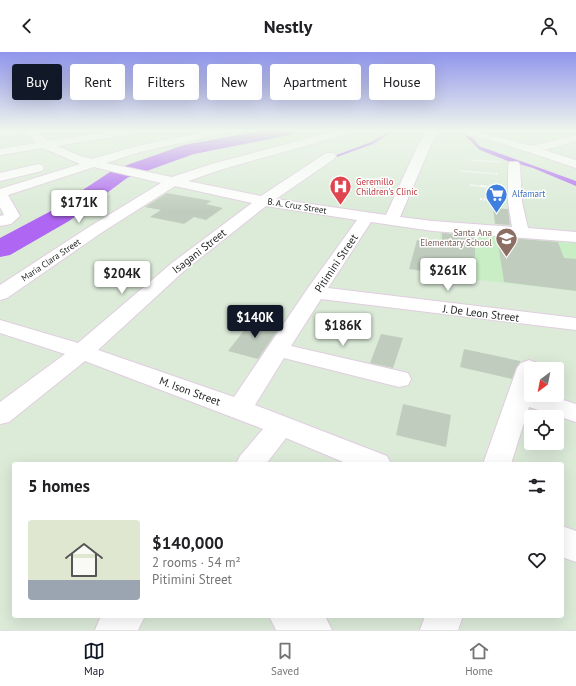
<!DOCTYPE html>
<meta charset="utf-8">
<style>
:root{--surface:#fff;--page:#f2f2f2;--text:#202124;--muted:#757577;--line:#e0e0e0;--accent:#111827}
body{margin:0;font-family:"PT Sans",sans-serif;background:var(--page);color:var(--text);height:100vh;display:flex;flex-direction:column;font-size:15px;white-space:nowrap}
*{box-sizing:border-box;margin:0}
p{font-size:13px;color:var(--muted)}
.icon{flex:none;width:22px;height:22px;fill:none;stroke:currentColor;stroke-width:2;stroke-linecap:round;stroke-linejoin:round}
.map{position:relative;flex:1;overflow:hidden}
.details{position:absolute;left:12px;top:410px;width:552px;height:156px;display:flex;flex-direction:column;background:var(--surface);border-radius:4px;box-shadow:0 4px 16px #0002}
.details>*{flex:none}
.guide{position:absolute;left:12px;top:12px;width:552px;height:36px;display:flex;gap:8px}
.needle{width:26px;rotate:212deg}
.tools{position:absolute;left:524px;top:310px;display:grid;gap:8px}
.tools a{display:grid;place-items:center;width:40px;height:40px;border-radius:4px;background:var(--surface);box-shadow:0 4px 16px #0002;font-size:20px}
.price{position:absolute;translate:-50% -34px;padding:0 9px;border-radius:4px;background:#fff;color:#222;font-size:13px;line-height:26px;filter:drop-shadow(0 1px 2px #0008)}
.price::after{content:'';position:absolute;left:50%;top:24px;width:12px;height:9px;margin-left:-6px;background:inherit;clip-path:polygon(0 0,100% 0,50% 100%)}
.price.current{background:var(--accent);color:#fff}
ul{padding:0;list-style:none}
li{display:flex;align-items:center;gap:12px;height:100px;padding:0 16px}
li+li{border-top:1px solid var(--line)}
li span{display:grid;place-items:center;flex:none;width:112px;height:80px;border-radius:4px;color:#555}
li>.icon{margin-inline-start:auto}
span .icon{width:48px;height:48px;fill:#fffc;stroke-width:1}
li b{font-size:17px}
h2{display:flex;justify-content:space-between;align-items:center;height:48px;padding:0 16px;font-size:17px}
.chip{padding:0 14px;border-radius:4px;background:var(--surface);box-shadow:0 4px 16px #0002;font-size:14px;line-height:36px}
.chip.current{background:var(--accent);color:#fff}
header{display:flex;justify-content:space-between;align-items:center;height:52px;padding:0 16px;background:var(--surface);font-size:18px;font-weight:700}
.tabs{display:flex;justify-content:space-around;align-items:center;height:56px;border-top:1px solid var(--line);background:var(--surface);font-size:11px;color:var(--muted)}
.tabs a{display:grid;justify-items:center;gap:2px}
.tabs .current{color:var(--accent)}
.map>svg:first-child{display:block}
.education{fill:#c9eec6}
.water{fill:#af66f2}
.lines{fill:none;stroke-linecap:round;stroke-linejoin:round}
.stream{fill:#af66f2;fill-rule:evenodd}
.river{fill:#af66f2;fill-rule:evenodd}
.building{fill:#c0cdbe}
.minor-casing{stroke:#e1cde0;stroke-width:2}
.path-far1{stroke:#fff;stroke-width:1.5;stroke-dasharray:1.5 1;stroke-linecap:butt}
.path{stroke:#fff;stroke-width:2;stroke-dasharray:2 1.5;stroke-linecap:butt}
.minor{fill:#fff;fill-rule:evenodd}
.labels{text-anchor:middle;stroke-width:3;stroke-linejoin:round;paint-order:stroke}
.far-health-label{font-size:9px;fill:#be3a42;stroke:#fff;text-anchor:start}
.far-shop-label{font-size:9px;fill:#366cbe;stroke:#fff;text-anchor:start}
.far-street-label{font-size:9px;fill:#272727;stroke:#fff}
.far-education-label{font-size:9px;fill:#785e54;stroke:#fff;text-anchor:end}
.street-label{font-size:11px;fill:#272727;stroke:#fff}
</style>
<header><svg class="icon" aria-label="back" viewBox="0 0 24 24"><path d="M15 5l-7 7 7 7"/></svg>Nestly<svg class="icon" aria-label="person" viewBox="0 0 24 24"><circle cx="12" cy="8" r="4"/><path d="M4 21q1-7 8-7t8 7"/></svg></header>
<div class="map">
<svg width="576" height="578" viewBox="0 0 576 578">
<rect width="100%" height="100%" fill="#dbebd8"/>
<path class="education" d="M441,178l135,10v51l-141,-16z"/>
<path class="water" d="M461,80l13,7 5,7 97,35v5l-43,-18 -25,-7 -28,-11z"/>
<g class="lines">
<path class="stream" d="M244,79h2l10,5 -2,1 -10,-5z
M391,79h2l-20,13 -36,13 -3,-1 37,-14z"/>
<path class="river" d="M260,79h33l-2,4 -6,1 -91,18 -67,24 -58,43 -59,34 -10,2v-19l51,-27 62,-41 71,-25z"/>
</g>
<path class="building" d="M167,141l45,8 -6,3 17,4 -17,12 -12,-3 -10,7 -34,-7 11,-7 -16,-3z
M493,156l15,1 2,16 -15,-1z
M442,181l33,3v43l-66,-10 8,-29 25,4z
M497,185l61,5 6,16 12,1v32l-72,-9z
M253,267l28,6 -23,34 -30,-8z
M381,282l22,4 -10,30 -23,-5z
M464,297l56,12v1l-4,6 -4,11 -52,-12z
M403,352l48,11 -5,32 -50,-12z"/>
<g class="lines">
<defs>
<path id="minor" d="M0,79h37l10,10 66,-10h22l-5,3 -73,12 23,10 12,3 45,-13 72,-15h18l-1,2 -86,19 -34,11 66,14 43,-14 121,-32h16l-1,2 -128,36 -35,12 73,15 65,-43h8l2,3 -2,3 -58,40 110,16 32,-70 9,-14h10l-37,86 33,4 79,6 -4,-25v-37l2,-3h8l2,3 2,37 6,26 48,4v10l-143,-11 -62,-9 -43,66 248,30v12l-255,-31 -30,47 117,27 3,6 -3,6 -9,2 -115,-29 -29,47 132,51 4,8h-43l-62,-26 -20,26h-30l4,-8 23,-27 -178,-68 -76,61 -9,2v-22l65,-48 -65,-21v-13l78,23 94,-80 80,-60 -77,-17 -74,47 -94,65 -7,2v-15l89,-58 72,-44 -67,-16 -86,28 12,21 -9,8 -11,2v-10l4,-1 -4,-8v-18l80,-25 -37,-16 -43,7v-6l36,-6 -10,-11 -4,2 -22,2zM266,154l91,14 -49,68 -74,109 -136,-47 86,-79z
M459,79h17l56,15 44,-11v6l-32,9 32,10v8l-75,-25 -41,-10z
M38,112l4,1 2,3 -2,3 -42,10v-8z
M529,308l8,3 4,5 -10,1v26h17l28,9v18l-47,-15 -18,57h-28l34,-96 4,-5z
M562,474l14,5v31l-14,-5z
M101,564h44l-7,14h-43z
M269,564h56l7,14h-56z
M425,564h38l-5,14h-38z"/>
</defs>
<use href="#minor" class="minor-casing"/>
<path class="path-far1" d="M470,108l30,2
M461,119l37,3
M470,133l21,2"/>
<path class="path" d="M481,134l18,2
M480,147l18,2"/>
<use href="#minor" class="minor"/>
</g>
<linearGradient id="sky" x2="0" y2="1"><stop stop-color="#9195ec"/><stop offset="0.49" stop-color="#eff6ed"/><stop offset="1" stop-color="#eff6ed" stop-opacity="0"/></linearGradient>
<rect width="576" height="160" fill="url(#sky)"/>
<defs>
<symbol id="hospital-pin" viewBox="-11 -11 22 30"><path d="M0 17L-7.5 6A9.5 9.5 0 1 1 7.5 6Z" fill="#e0444e" stroke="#fff"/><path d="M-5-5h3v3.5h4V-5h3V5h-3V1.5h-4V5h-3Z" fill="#fff"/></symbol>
<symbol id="supermarket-pin" viewBox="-11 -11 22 30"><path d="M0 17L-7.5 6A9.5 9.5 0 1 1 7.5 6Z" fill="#3f7fe0" stroke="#fff"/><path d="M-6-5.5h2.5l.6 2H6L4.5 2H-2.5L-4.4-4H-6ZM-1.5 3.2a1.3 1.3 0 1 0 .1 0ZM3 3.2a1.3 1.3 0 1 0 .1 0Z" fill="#fff"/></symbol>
<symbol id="school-pin" viewBox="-11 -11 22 30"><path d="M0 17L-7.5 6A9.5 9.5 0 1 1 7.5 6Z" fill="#8d6e63" stroke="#fff"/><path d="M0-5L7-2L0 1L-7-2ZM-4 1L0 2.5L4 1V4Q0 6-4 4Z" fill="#fff"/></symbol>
</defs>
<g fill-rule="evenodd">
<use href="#hospital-pin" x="328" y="122" width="25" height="34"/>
<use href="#supermarket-pin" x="484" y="130" width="25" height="34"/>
<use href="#school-pin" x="494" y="174" width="25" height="34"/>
</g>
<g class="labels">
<g class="far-health-label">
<text x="356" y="133">Geremillo<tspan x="356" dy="10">Children's Clinic</tspan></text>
</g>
<g class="far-shop-label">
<text x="512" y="145">Alfamart</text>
</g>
<g class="far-street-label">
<text transform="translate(297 154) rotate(9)" y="3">B. A. Cruz Street</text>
<text transform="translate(51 208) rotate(-34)" y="3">Maria Clara Street</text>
</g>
<g class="far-education-label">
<text x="492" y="184">Santa Ana<tspan x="492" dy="10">Elementary School</tspan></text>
</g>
<g class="street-label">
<text transform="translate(199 199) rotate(-38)" y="4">Isagani Street</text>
<text transform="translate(336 211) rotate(-56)" y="4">Pitimini Street</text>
<text transform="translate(481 261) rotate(7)" y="4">J. De Leon Street</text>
<text transform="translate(190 339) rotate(20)" y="4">M. Ison Street</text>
</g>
</g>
</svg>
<div class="tools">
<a><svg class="needle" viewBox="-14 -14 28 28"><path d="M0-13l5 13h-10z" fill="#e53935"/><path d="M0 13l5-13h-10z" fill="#757577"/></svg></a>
<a><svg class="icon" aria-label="locate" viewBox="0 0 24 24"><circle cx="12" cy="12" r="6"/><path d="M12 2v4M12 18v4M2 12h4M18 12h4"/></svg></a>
</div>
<b class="price" style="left:79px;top:172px">$171K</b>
<b class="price" style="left:448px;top:240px">$261K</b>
<b class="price" style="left:122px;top:243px">$204K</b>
<b class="price current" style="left:255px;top:287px">$140K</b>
<b class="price" style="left:343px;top:295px">$186K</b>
<div class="guide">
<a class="chip current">Buy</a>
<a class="chip">Rent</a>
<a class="chip">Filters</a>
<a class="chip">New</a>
<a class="chip">Apartment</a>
<a class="chip">House</a>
</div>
<section class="details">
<h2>5 homes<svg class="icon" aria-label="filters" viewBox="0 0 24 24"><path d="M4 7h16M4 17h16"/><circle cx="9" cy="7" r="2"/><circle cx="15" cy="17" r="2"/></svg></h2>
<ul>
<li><span style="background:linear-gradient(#dfe7d0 75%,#9aa5b1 0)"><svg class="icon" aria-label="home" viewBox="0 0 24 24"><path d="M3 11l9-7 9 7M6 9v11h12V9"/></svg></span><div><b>$140,000</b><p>2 rooms · 54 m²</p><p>Pitimini Street</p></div><svg class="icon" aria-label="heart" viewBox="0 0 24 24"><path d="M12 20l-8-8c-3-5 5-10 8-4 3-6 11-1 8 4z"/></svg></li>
</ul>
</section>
</div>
<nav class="tabs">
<a class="current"><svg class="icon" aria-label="map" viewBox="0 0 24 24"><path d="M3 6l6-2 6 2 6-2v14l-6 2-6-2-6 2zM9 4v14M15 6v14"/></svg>Map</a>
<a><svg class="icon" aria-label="saved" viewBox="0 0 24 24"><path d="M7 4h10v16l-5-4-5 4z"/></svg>Saved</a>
<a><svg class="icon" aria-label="home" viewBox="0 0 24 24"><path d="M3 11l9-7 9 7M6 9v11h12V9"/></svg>Home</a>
</nav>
